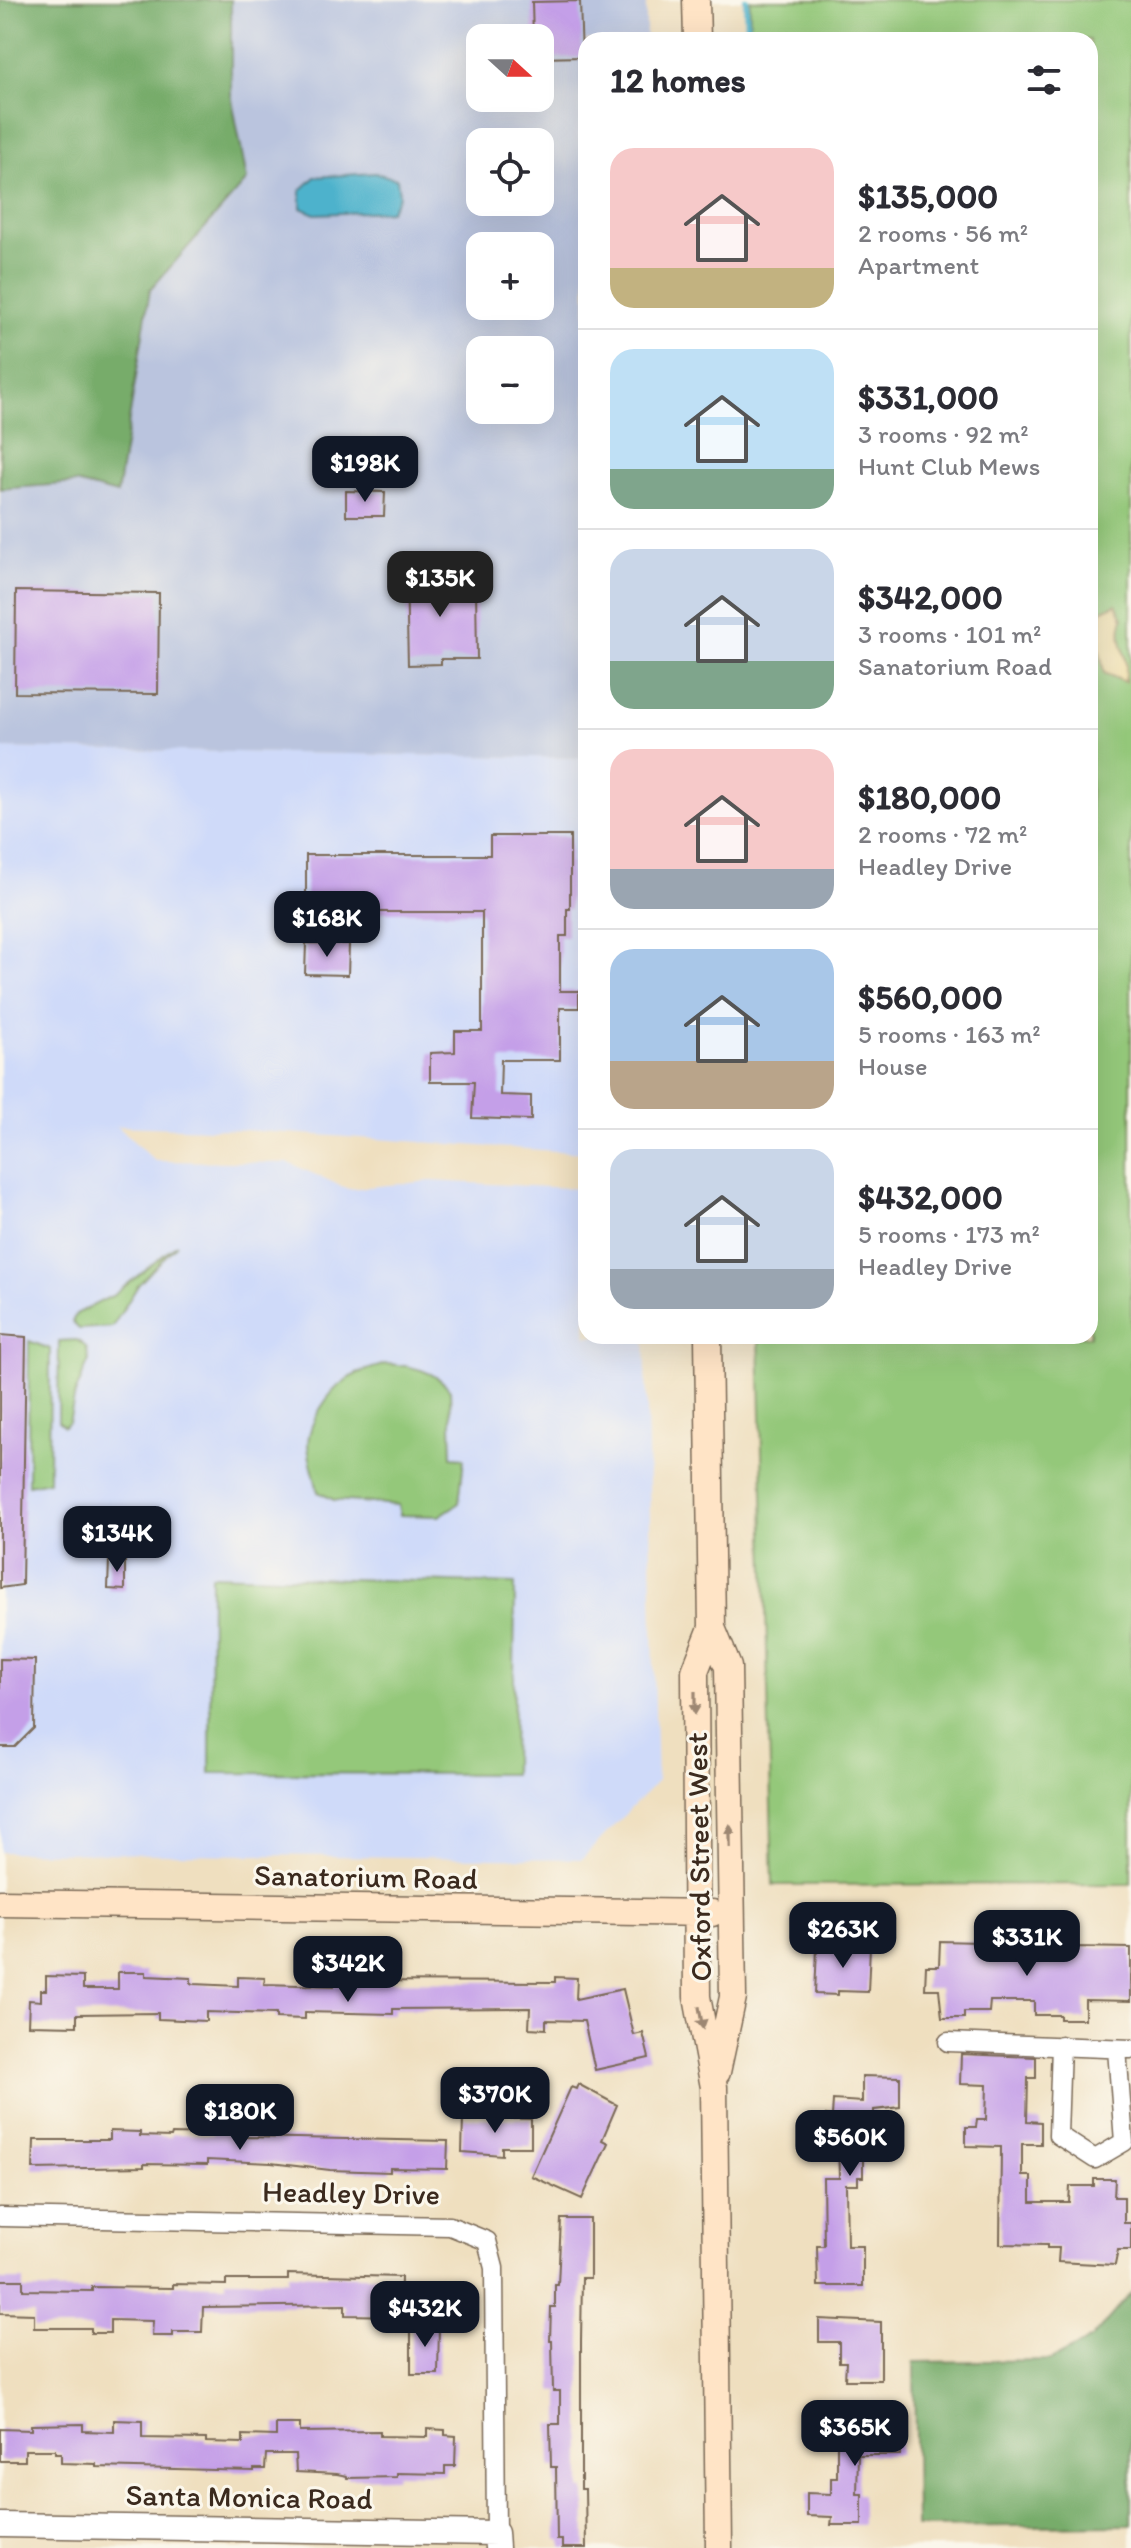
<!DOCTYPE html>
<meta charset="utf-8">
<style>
:root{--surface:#fff;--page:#f7f7f7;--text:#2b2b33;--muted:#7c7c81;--line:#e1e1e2;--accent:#111827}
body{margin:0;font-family:Itim,sans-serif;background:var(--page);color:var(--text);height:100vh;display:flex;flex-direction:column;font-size:30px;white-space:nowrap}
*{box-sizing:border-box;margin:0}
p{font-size:26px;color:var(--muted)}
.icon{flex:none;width:44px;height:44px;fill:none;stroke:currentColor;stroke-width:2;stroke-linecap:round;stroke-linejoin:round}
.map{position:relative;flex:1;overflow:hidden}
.panel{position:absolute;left:578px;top:32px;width:520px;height:1312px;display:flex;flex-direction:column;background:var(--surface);border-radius:24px;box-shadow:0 8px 32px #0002}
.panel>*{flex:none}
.needle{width:52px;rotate:111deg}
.tools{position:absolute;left:466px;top:24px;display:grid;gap:16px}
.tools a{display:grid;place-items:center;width:88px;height:88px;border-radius:16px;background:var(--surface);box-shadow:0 8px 32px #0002;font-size:40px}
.price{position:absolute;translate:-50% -68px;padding:0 18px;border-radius:16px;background:var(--accent);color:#fff;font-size:26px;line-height:52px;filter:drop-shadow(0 2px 4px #0008)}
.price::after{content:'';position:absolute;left:50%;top:48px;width:24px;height:18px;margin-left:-12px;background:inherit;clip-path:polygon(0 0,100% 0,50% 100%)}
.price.active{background:#222;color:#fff}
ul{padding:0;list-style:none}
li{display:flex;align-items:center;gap:24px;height:200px;padding:0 32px}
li+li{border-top:2px solid var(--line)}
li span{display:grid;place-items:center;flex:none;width:224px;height:160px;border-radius:24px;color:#555}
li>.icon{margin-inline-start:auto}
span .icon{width:96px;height:96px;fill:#fffc;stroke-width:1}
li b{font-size:34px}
h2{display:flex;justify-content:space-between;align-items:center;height:96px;padding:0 32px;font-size:34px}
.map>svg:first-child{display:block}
.built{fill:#cfdaf9}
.industrial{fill:#bac4de;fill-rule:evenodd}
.green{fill:#94c87a;stroke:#68794c;stroke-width:2}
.forest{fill:#77ac6a;stroke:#596b44;stroke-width:2}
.sand{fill:#eeda9e;stroke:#94825e;stroke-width:2}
.water{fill:#4db2cc;stroke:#446e75;stroke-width:2}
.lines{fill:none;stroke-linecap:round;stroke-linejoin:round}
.stream{stroke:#4db2cc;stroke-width:6}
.building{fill:#c49fe8}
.minor-casing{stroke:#7a6956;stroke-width:21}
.tertiary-casing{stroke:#7a6956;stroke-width:27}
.secondary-casing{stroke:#7a6956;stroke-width:29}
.minor{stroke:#fff;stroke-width:18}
.tertiary{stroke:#fff;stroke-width:24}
.secondary{stroke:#ffe4c6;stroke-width:26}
.oneway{fill:#9d8772}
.labels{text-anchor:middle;stroke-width:6;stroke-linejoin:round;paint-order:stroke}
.street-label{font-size:30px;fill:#3b2a1e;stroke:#fbf7ec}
</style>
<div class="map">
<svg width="1131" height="2548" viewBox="0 0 1131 2548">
<rect width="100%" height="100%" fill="#fbf7ec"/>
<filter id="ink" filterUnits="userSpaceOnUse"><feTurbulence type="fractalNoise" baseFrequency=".0125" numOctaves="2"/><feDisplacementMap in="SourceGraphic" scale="16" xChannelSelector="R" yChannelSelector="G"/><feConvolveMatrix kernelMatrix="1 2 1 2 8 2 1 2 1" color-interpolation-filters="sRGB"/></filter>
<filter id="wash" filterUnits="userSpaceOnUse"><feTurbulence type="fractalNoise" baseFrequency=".006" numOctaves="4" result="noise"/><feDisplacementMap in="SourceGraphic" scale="32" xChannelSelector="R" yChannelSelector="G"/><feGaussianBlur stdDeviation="1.8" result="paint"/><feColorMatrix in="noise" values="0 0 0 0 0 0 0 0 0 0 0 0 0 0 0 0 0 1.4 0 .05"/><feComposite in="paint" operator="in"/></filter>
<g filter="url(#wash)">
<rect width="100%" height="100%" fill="#efdfbf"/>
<path class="built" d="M0,748l586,10v395l-343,-23 -126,-4 38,35 134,2 59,26 83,-8 155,8v147h59l12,445 -75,78 -582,-7z"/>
<path class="industrial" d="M231,0h415v40h-60v718l-586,-10v-259l76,-6 41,10 33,-203 97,-110 -16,-86zM480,38h60v60h-60zM480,142h60v60h-60zM480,246h60v60h-60zM480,350h60v60h-60z"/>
<path class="green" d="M750,0h381v1884l-358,1 -14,-549h331v-1296h-340z
M177,1244l-38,40 -27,43 -33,2 -7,-7 4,-8 38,-19z
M77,1340l9,7 3,13 -14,34 -6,28 -5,4 -6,-5 1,-80z
M29,1341l21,8 -1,132 -21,4z
M386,1364c23,1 51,7 64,26l2,67 12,1 -5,45 -20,13 -39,-1 -2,-10 -64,-5 -16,-8c-3,-16 -10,-34 -10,-49 1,-21 21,-52 38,-63 12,-8 26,-12 40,-16z
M211,1575l304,9 -2,190 -303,-1z"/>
<path class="forest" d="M0,0h231v94l16,86 -97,110 -33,204 -41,-11 -76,6z
M1131,2293v232l-215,2 -2,-165 137,-2 40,-21z"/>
<path class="sand" d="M1116,604l7,14c-9,25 8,36 2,64l-21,-9 -5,-26 2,-36z"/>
<path class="water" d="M375,173l22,6 2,17 -9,15 -75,3 -14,-6v-18l14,-13z"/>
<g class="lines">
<path class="stream" d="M746,0l1,40"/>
</g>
<g id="blocks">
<path class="building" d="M580,1l2,56 -42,1v-20h-7l-1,-36z
M346,491l39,1 -1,24h-38z
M452,572l1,17 23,-1 1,71h-36v5l-33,1 -2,-92z
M16,591l143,2 -1,101 -143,-1z
M490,836h80v73h-3v27h-7v55h19v17h-19v52h-59l-1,35 31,1v24l-59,-2 2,-36h-44v-29l25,-1v-21h27v-119h-176v-57h184z
M306,943l43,1 -1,31 -43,-1z
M0,1335l26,2 -4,248 -22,3z
M109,1559h16v31l-17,-1z
M0,1659l35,1 -1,68 -19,19h-15z
M979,1936h34v21l59,1v-11l59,1v53l-46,-1v19h-25v-4h-26v-14h-44l-1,11h-25v6h-22l-3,-29h-14l1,-23h13l1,-25 39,1z
M840,1944l30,2 -2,46 -30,-1v4l-23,-1 2,-46 23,1z
M118,1972h28v4l45,2v5l3,1 44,2v-9l27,1 -1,6 70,2v-5l221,1v-5l22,1 -1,21 47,-10 11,46 9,-2 6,25 -54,12 -11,-49 -38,-1v9l-17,-1 1,-20 -137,1v5l-88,-2v7l-29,-1v-4l-70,-2v9l-48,-2v-6l-81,1v12l-49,-1 1,-25 12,1v-11h5v-14l37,1v12h35z
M961,2054l75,3v21h-8l-1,43 14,1v22h-19v32h9v26h38l1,-16h24v-7h21l-1,18h10v26h7v27h-13l-3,15 -57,-3 1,-14h-12v-3l-47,-1 1,-97 -35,-1v-19h10l1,-7h9l1,-35 -27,-1z
M862,2076l38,1v30l-26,3 -1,32h-10v35h-5v8h-12l1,61h16v40h-45l-1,-40h7l-1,-68h16l-1,-38h-11l-1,-25 6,1 1,-16 29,2z
M578,2084l39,21 -15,35 6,3 -26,56 -51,-23 40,-89 5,2z
M463,2118l68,1v28h-29v8l-40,-3z
M226,2125l20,1 -1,11 203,4 -1,28 -57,-1v4l-60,-2 -59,-7 -64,-3v5l-63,-1v3l-111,2 1,-29h76v-9l30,1v4l31,1 1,-3 41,1v-6l13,1z
M561,2219h29v59h-8l-1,63v148h4l1,59h-24v-8h-5l-1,-73h-5l-1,-43h10v-33h-7l-1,-50h-2l1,-34h4v-22h3z
M288,2274l113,3 -1,39 -55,-1v-10l-142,2 -1,25h-29v4h-21l1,-15 -43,-1v13h-19v-5h-57v-14l-34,-1v-33h23v10l69,1v-4l81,1v-4l53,1v-5h62z
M819,2319l62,3v58h-36l1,-18h-7v-20h-20z
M411,2324h28l-1,50h-27z
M900,2413v42h-42l-1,39h5v31h-31l1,-8 -25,-1v-23l24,1v-16h6v-46l24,1 1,-19z
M114,2420l28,1v17l64,1v3l37,1v-8l33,1v-12h24v8l80,-1v5l47,1v-8l18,1v5l11,1 -1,30h-10v8l-48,-1v4l-50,1v-2l-10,-2 -41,-2 -1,-18h-29l-1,15h-11v2l-158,-4v-3l-35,-1v-10h-6v-3h-30v11h-25v-32l31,1v-5l52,-1v7l31,1z"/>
</g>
</g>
<g filter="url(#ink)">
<use href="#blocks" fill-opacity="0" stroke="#7a6956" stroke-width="2"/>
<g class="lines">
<defs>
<path id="minor" d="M948,2042l183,7
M1061,2045l-3,90 37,24 29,-17 -7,-93
M0,2217l450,9 37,15 7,27 2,265"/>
<path id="tertiary" d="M0,2525l496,8 1,15"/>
<path id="secondary" d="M696,0l1,40
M708,1336l4,292 16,39 5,330 -16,75
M712,1628l-17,43 2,326 17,90 5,461
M0,1903l712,10"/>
</defs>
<use href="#minor" class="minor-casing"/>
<use href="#tertiary" class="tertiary-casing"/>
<use href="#secondary" class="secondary-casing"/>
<use href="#minor" class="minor"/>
<use href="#tertiary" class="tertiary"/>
<use href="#secondary" class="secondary"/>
</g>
<defs><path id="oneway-solid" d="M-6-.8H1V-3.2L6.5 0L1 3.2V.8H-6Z" transform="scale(2)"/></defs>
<g class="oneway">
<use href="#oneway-solid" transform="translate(695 1703) rotate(90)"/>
<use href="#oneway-solid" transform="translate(730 1836) rotate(-91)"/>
<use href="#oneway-solid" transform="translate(701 2018) rotate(80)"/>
</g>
</g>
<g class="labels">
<g class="street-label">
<text transform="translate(699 1857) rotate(-91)" y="10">Oxford Street West</text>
<text transform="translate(366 1877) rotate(1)" y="10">Sanatorium Road</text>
<text transform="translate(351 2193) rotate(1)" y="10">Headley Drive</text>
<text transform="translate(249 2497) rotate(1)" y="10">Santa Monica Road</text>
</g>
</g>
</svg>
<div class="tools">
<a><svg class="needle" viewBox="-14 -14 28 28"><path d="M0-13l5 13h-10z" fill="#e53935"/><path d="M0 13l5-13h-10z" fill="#7c7c81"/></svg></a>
<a><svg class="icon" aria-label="locate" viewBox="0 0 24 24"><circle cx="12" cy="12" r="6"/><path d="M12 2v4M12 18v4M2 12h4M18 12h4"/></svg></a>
<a>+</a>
<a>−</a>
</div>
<b class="price" style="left:365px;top:504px">$198K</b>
<b class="price active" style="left:440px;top:619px">$135K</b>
<b class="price" style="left:327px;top:959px">$168K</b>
<b class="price" style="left:117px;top:1574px">$134K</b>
<b class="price" style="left:843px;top:1970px">$263K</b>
<b class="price" style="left:1027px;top:1978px">$331K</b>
<b class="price" style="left:348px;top:2004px">$342K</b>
<b class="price" style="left:495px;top:2135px">$370K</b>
<b class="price" style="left:240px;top:2152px">$180K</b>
<b class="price" style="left:850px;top:2178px">$560K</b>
<b class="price" style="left:425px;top:2349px">$432K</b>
<b class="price" style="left:855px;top:2468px">$365K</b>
<section class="panel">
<h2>12 homes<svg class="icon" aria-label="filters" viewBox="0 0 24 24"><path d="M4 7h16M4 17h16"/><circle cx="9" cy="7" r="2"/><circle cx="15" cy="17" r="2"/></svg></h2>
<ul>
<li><span style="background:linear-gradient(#f6c9c9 75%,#c2b280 0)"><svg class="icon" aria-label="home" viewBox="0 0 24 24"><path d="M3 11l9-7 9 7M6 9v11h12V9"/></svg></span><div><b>$135,000</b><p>2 rooms · 56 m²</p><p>Apartment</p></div></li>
<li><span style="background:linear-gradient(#bfe0f5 75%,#7fa58c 0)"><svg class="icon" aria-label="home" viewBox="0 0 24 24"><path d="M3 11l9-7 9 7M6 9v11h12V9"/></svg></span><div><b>$331,000</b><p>3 rooms · 92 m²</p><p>Hunt Club Mews</p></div></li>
<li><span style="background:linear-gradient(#c9d6e8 70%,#7fa58c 0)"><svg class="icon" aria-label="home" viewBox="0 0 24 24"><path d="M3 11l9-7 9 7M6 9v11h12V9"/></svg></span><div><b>$342,000</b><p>3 rooms · 101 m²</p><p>Sanatorium Road</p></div></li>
<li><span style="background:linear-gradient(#f6c9c9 75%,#9aa5b1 0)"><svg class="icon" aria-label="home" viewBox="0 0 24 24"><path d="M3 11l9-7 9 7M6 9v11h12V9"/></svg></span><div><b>$180,000</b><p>2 rooms · 72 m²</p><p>Headley Drive</p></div></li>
<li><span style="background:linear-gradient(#a9c7e8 70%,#b9a48a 0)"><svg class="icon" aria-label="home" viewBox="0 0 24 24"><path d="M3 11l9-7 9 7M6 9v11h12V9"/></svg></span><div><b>$560,000</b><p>5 rooms · 163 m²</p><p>House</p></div></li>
<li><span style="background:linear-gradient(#c9d6e8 75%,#9aa5b1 0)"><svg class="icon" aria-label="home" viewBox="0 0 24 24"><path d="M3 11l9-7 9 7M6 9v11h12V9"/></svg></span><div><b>$432,000</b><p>5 rooms · 173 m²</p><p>Headley Drive</p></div></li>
</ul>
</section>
</div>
